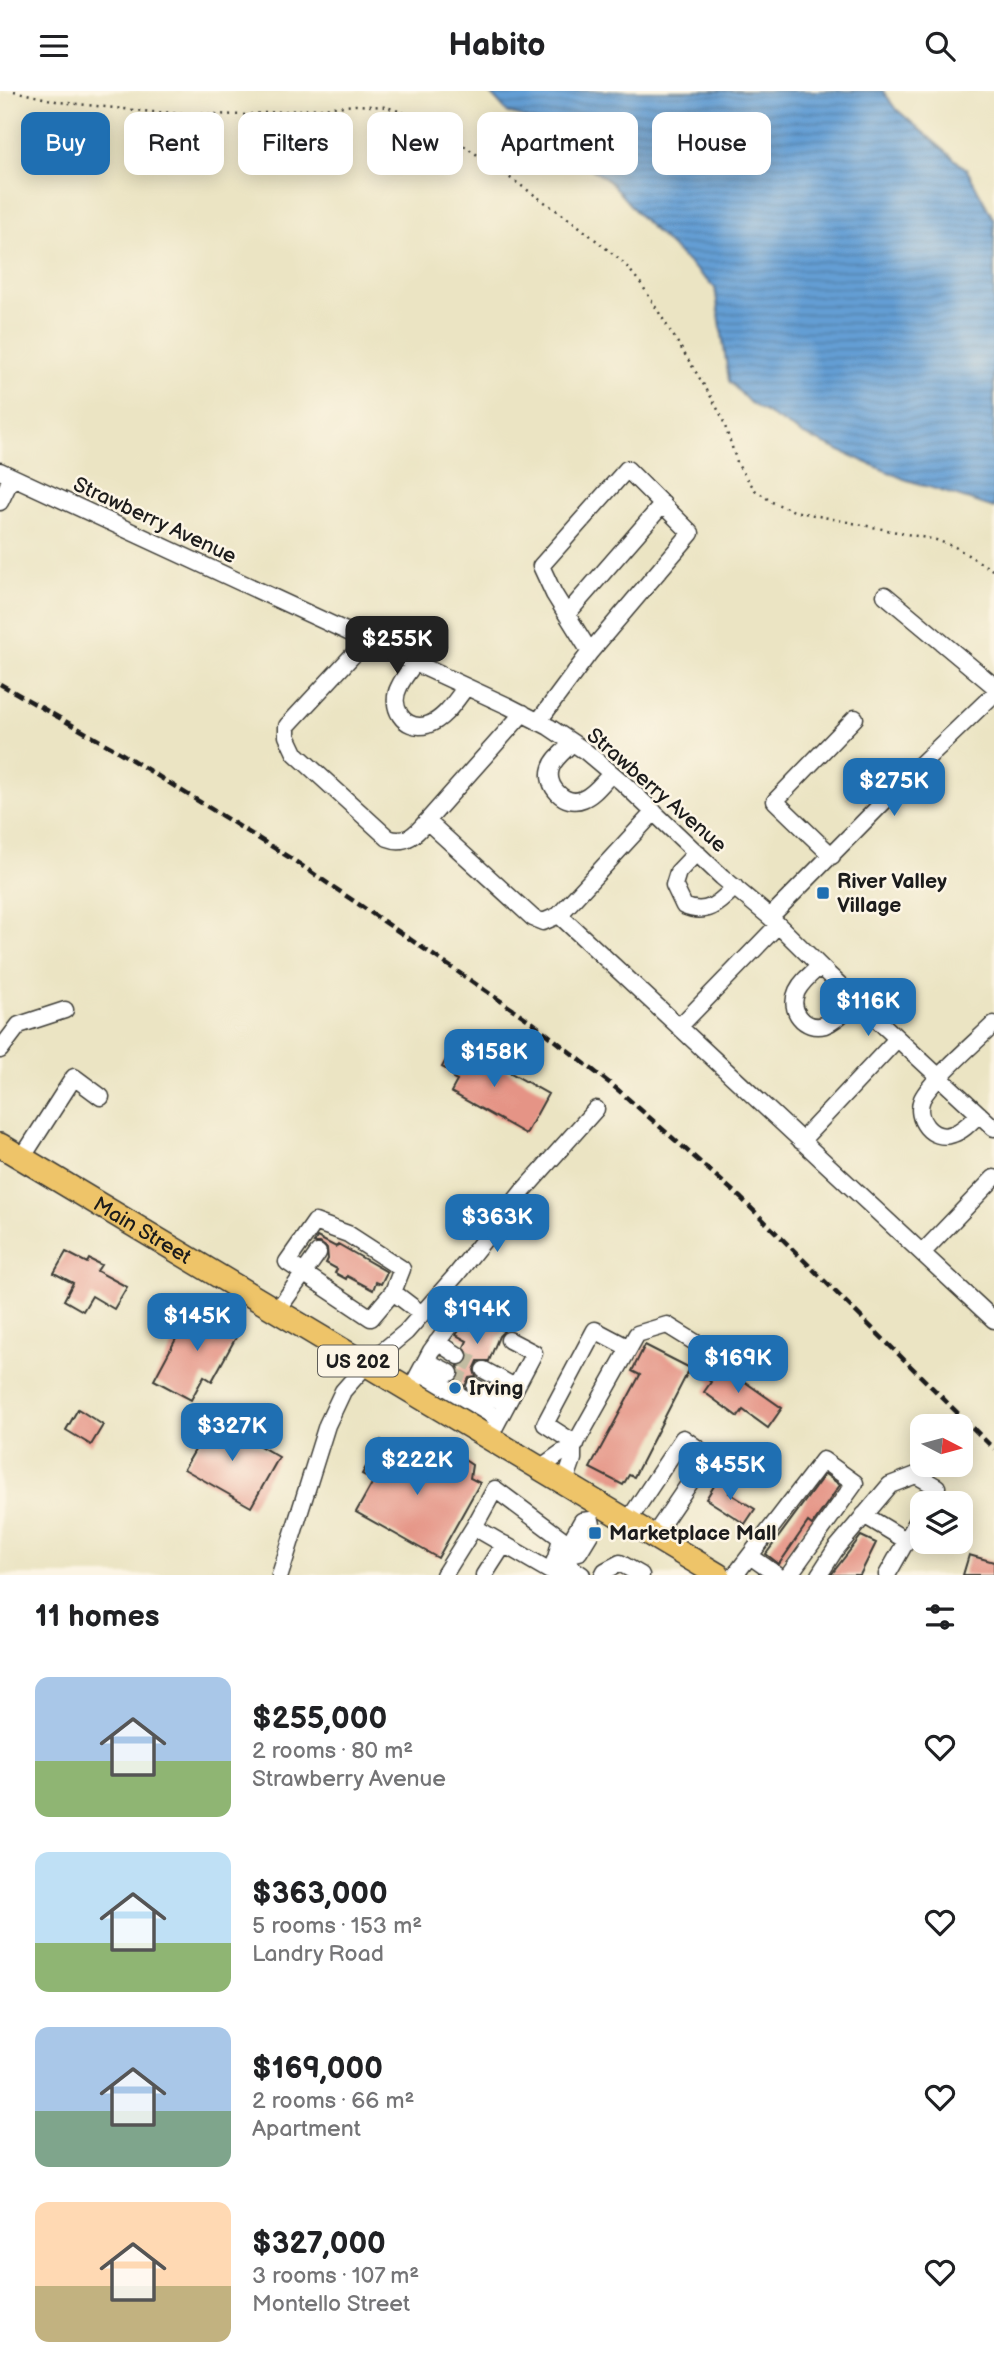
<!DOCTYPE html>
<meta charset="utf-8">
<style>
:root{--surface:#fff;--page:#f6f6f6;--text:#202124;--muted:#757577;--accent:#1f6fb2}
body{margin:0;font-family:"Balsamiq Sans",sans-serif;background:var(--page);color:var(--text);height:100vh;display:flex;flex-direction:column;font-size:26px;white-space:nowrap}
*{box-sizing:border-box;margin:0}
p{font-size:23px;color:var(--muted)}
.icon{flex:none;width:38px;height:38px;fill:none;stroke:currentColor;stroke-width:2;stroke-linecap:round;stroke-linejoin:round}
.map{position:relative;height:1484px;overflow:hidden}
.sheet{display:flex;flex-direction:column;background:var(--surface);flex:1}
.sheet>*{flex:none}
.banner{position:absolute;left:21px;top:21px;width:952px;height:63px;display:flex;gap:14px}
.needle{width:46px;rotate:96deg}
.fabs{position:absolute;left:910px;top:1323px;display:grid;gap:14px}
.fabs a{display:grid;place-items:center;width:63px;height:63px;border-radius:14px;background:var(--surface);box-shadow:0 4px 18px #0003;font-size:35px}
.price{position:absolute;translate:-50% -60px;padding:0 16px;border-radius:14px;background:var(--accent);color:#fff;font-size:23px;line-height:46px;filter:drop-shadow(0 2px 4px #0008)}
.price::after{content:'';position:absolute;left:50%;top:42px;width:21px;height:16px;margin-left:-10px;background:inherit;clip-path:polygon(0 0,100% 0,50% 100%)}
.price.active{background:#222;color:#fff}
ul{padding:0;list-style:none}
li{display:flex;align-items:center;gap:21px;height:175px;padding:0 35px}
li span{display:grid;place-items:center;flex:none;width:196px;height:140px;border-radius:14px;color:#555}
li>.icon{margin-inline-start:auto}
span .icon{width:84px;height:84px;fill:#fffc;stroke-width:1}
li b{font-size:30px}
h2{display:flex;justify-content:space-between;align-items:center;height:84px;padding:0 35px;font-size:30px}
.tag{padding:0 24px;border-radius:14px;background:var(--surface);box-shadow:0 4px 18px #0003;font-size:24px;line-height:63px}
.tag.active{background:var(--accent);color:#fff}
header{display:flex;justify-content:space-between;align-items:center;height:91px;padding:0 35px;background:var(--surface);font-size:32px;font-weight:600}
.map>svg:first-child{display:block}
.water{fill:url(#water-rules);stroke:#405d78;stroke-width:2}
.building{fill:#e59486}
.lines{fill:none;stroke-linecap:round;stroke-linejoin:round}
.minor-tunnel{stroke:#c2bca2;stroke-width:16;stroke-dasharray:16 8;stroke-linecap:butt}
.minor-casing{stroke:#3b3a35;stroke-width:19}
.highway-casing{stroke:#3b3a35;stroke-width:26}
.path{stroke:#3b3a35;stroke-width:2.5;stroke-dasharray:2 5;stroke-linecap:butt}
.minor{stroke:#fff;stroke-width:16}
.highway{stroke:#eec469;stroke-width:23}
.rail{stroke:#1c1c1c;stroke-width:4.5;stroke-dasharray:10 5;stroke-linecap:butt}
.poi-dot{fill:#1f6fb2;stroke:#fcf5e5;stroke-width:2.5}
.labels{text-anchor:middle;stroke-width:5;stroke-linejoin:round;paint-order:stroke}
.shield{fill:#fcf5e5;stroke:#5f5d58;stroke-width:2}
.shield-label{font-size:19px;font-weight:bold;fill:#1c1c1c}
.street-label{font-size:21px;fill:#1c1c1c;stroke:#fcf5e5}
.poi-label{font-size:21px;font-weight:bold;fill:#1c1c1c;stroke:#fcf5e5;text-anchor:start}
</style>
<header><svg class="icon" aria-label="menu" viewBox="0 0 24 24"><path d="M4 6h16M4 12h16M4 18h16"/></svg>Habito<svg class="icon" aria-label="search" viewBox="0 0 24 24"><circle cx="10" cy="10" r="6"/><path d="M15 15l6 6"/></svg></header>
<div class="map">
<svg width="994" height="1484" viewBox="0 0 994 1484">
<defs>
<pattern id="water-rules" width="6" height="5" patternUnits="userSpaceOnUse" patternTransform="scale(1.75)"><rect width="6" height="5" fill="#649ed4"/><path d="M0 2.5h6" fill="none" stroke="#5280ab"/></pattern>
</defs>
<rect width="100%" height="100%" fill="#fcf5e5"/>
<filter id="ink" filterUnits="userSpaceOnUse"><feTurbulence type="fractalNoise" baseFrequency=".0143" numOctaves="2"/><feDisplacementMap in="SourceGraphic" scale="14" xChannelSelector="R" yChannelSelector="G"/><feConvolveMatrix kernelMatrix="1 2 1 2 8 2 1 2 1" color-interpolation-filters="sRGB"/></filter>
<filter id="wash" filterUnits="userSpaceOnUse"><feTurbulence type="fractalNoise" baseFrequency=".00686" numOctaves="4" result="noise"/><feDisplacementMap in="SourceGraphic" scale="28" xChannelSelector="R" yChannelSelector="G"/><feGaussianBlur stdDeviation="1.57" result="paint"/><feColorMatrix in="noise" values="0 0 0 0 0 0 0 0 0 0 0 0 0 0 0 0 0 1.4 0 .05"/><feComposite in="paint" operator="in"/></filter>
<g filter="url(#wash)">
<rect width="100%" height="100%" fill="#ebe4c3"/>
<path class="water" d="M488,0h395l12,17 72,62 27,50v288l-90,-29 -100,-44 -54,-32 -21,-22 -14,-93 -71,-67 -34,-39 -21,-15 -27,-38 -54,-16z"/>
<g id="blocks">
<path class="building" d="M456,951l92,52 -22,40 -75,-42 6,-11 -4,-2 2,-5 -13,-7z
M317,1146l19,10 2,-3 49,28 -6,12 -5,-2 -3,8 -26,-14 -1,3 -11,-6 2,-4 -11,-6 2,-4 -1,-11 -7,-5h-6z
M66,1161l21,11 2,-4 12,6 -4,6 30,16 -13,22 -22,-13 -9,15 -19,-11 9,-17 -19,-10z
M194,1214l46,25 -28,51 -8,-5 -13,24 -37,-20z
M465,1226l17,9 2,-6 20,11 -5,5 -10,25h-11l-4,9 2,7 -7,1 -4,8 -9,-5 4,-8 -2,-7 6,-1 5,-8 -5,-10 3,-6 -11,-6 8,-11z
M645,1254l45,23 -56,109 -5,-2 -6,10 -33,-17 50,-93 -8,-4z
M711,1267l71,50 -14,20 -25,-18 -5,7 -34,-25 7,-10 -11,-8z
M78,1318l25,16 -12,20 -25,-15z
M213,1328l66,38 -28,50 -67,-38z
M381,1349l56,32 7,-13 16,-2 12,8 -2,13 10,5 -42,75 -82,-46 18,-32 -12,-6z
M825,1383l15,11 -28,40 -4,-3 -29,42 -13,-10z
M719,1387l14,8 -4,7 26,16 -10,15 -39,-25z
M861,1445l15,7 -16,32h-29z
M969,1464l25,7v13h-31z"/>
</g>
</g>
<g filter="url(#ink)">
<use href="#blocks" fill-opacity="0" stroke="#3b3a35" stroke-width="2"/>
<g class="lines">
<path class="minor-tunnel" d="M459,1265l25,14
M450,1282l25,14"/>
<defs>
<path id="minor" d="M0,380l508,235 41,21 36,24 38,32 99,94 48,40 59,58 165,153
M0,411l12,-25
M885,504l109,91
M567,523l96,-110
M366,550l-79,85v10l8,17 93,85c18,7 28,-4 39,-17l106,97 10,4 16,-7 435,405
M415,572c-6,8 -12,15 -16,24 -10,19 4,44 28,38 17,-5 29,-25 39,-38
M538,631l52,-70 101,-119 -64,-64 -86,97 13,28 36,58
M572,652c-6,7 -18,15 -21,25 -6,18 14,39 32,31 11,-4 20,-17 28,-25
M427,730l96,-108
M697,761l-19,20 -4,13 10,21c23,10 35,-3 51,-19
M832,765l-57,-55 80,-83
M559,824l95,-103
M770,826l151,-153 73,-70
M820,875c-9,8 -18,15 -23,25 -9,19 7,40 28,34 12,-4 21,-16 31,-24
M679,936l99,-102
M0,959l19,-25 46,-15
M979,1023c-8,8 -16,17 -26,20 -21,8 -39,-15 -31,-35 9,-19 55,-58 72,-75
M801,1050l96,-102
M22,1067l52,-81 27,20
M922,1162l72,-75
M393,1201l-22,26 -84,-56 28,-40 33,12 54,35 -9,23 29,22
M277,1220l41,-58
M437,1251l22,14
M426,1270l24,12
M484,1279l31,17
M420,1281l79,47
M415,1290l16,-30 24,-33
M475,1296l31,17
M489,1347l45,-85 -25,-13
M576,1353l-31,-20 50,-94 34,18
M540,1377l21,-15 12,-5
M565,1391l8,-23v-11l64,-114 30,-9 34,21
M495,1398l66,49 -5,20 -6,13 -76,-44z
M864,1424l43,26
M628,1430l55,-83 25,18 -55,81
M750,1465l27,19
M558,1468l24,16
M280,1484l47,-150 16,-34 23,-26 40,-33 50,-57 67,-84 73,-82
M444,1484l30,-48
M484,1484l20,-31
M560,1484l11,-21 -2,-10 13,-23 9,-1 2,9 -14,23 -8,2
M603,1484l2,-4 15,-8 21,12
M735,1484l88,-115 32,23 -66,92
M819,1484l16,-25 55,-65 26,-10 21,12 -9,16
M887,1484l35,-62"/>
<g id="highway">
<path id="s1" d="M0,1054l718,430"/>
</g>
</defs>
<use href="#minor" class="minor-casing"/>
<use href="#highway" class="highway-casing"/>
<path class="path" d="M14,0l46,11 91,10 91,3 114,-10 31,2 29,10 27,14 133,93 48,39 18,22 68,110 12,22 16,48 17,25 17,12 22,9 142,29 19,7 39,24"/>
<use href="#minor" class="minor"/>
<use href="#highway" class="highway"/>
<path class="rail" d="M0,593l116,66 179,111 238,162 84,66 124,109 253,251"/>
</g>
</g>
<g class="poi-dot">
<rect x="816" y="795" width="14" height="14" rx="3.5"/>
<circle cx="455" cy="1297" r="7"/>
<rect x="588" y="1435" width="14" height="14" rx="3.5"/>
</g>
<g class="labels">
<rect class="shield" x="318" y="1254.5" width="80" height="31" rx="5"/>
<g class="shield-label">
<text x="358" y="1277">US 202</text>
</g>
<g class="street-label">
<text transform="translate(155 429) rotate(25)" y="7">Strawberry Avenue</text>
<text transform="translate(657 699) rotate(41)" y="7">Strawberry Avenue</text>
<text dy="7" stroke="none"><textPath href="#s1" startOffset="166">Main Street</textPath></text>
</g>
<g class="poi-label">
<text x="837" y="797">River Valley<tspan x="837" dy="24">Village</tspan></text>
<text x="469" y="1304">Irving</text>
<text x="609" y="1449">Marketplace Mall</text>
</g>
</g>
</svg>
<div class="fabs">
<a><svg class="needle" viewBox="-14 -14 28 28"><path d="M0-13l5 13h-10z" fill="#e53935"/><path d="M0 13l5-13h-10z" fill="#757577"/></svg></a>
<a><svg class="icon" aria-label="layers" viewBox="0 0 24 24"><path d="M12 4l9 5-9 5-9-5zM3 14l9 5 9-5"/></svg></a>
</div>
<b class="price active" style="left:397px;top:585px">$255K</b>
<b class="price" style="left:894px;top:727px">$275K</b>
<b class="price" style="left:868px;top:947px">$116K</b>
<b class="price" style="left:494px;top:998px">$158K</b>
<b class="price" style="left:497px;top:1163px">$363K</b>
<b class="price" style="left:477px;top:1255px">$194K</b>
<b class="price" style="left:197px;top:1262px">$145K</b>
<b class="price" style="left:738px;top:1304px">$169K</b>
<b class="price" style="left:232px;top:1372px">$327K</b>
<b class="price" style="left:417px;top:1406px">$222K</b>
<b class="price" style="left:730px;top:1411px">$455K</b>
<div class="banner">
<a class="tag active">Buy</a>
<a class="tag">Rent</a>
<a class="tag">Filters</a>
<a class="tag">New</a>
<a class="tag">Apartment</a>
<a class="tag">House</a>
</div>
</div>
<section class="sheet">
<h2>11 homes<svg class="icon" aria-label="filters" viewBox="0 0 24 24"><path d="M4 7h16M4 17h16"/><circle cx="9" cy="7" r="2"/><circle cx="15" cy="17" r="2"/></svg></h2>
<ul>
<li><span style="background:linear-gradient(#a9c7e8 60%,#8fb573 0)"><svg class="icon" aria-label="home" viewBox="0 0 24 24"><path d="M3 11l9-7 9 7M6 9v11h12V9"/></svg></span><div><b>$255,000</b><p>2 rooms · 80 m²</p><p>Strawberry Avenue</p></div><svg class="icon" aria-label="heart" viewBox="0 0 24 24"><path d="M12 20l-8-8c-3-5 5-10 8-4 3-6 11-1 8 4z"/></svg></li>
<li><span style="background:linear-gradient(#bfe0f5 65%,#8fb573 0)"><svg class="icon" aria-label="home" viewBox="0 0 24 24"><path d="M3 11l9-7 9 7M6 9v11h12V9"/></svg></span><div><b>$363,000</b><p>5 rooms · 153 m²</p><p>Landry Road</p></div><svg class="icon" aria-label="heart" viewBox="0 0 24 24"><path d="M12 20l-8-8c-3-5 5-10 8-4 3-6 11-1 8 4z"/></svg></li>
<li><span style="background:linear-gradient(#a9c7e8 60%,#7fa58c 0)"><svg class="icon" aria-label="home" viewBox="0 0 24 24"><path d="M3 11l9-7 9 7M6 9v11h12V9"/></svg></span><div><b>$169,000</b><p>2 rooms · 66 m²</p><p>Apartment</p></div><svg class="icon" aria-label="heart" viewBox="0 0 24 24"><path d="M12 20l-8-8c-3-5 5-10 8-4 3-6 11-1 8 4z"/></svg></li>
<li><span style="background:linear-gradient(#ffd9b3 60%,#c2b280 0)"><svg class="icon" aria-label="home" viewBox="0 0 24 24"><path d="M3 11l9-7 9 7M6 9v11h12V9"/></svg></span><div><b>$327,000</b><p>3 rooms · 107 m²</p><p>Montello Street</p></div><svg class="icon" aria-label="heart" viewBox="0 0 24 24"><path d="M12 20l-8-8c-3-5 5-10 8-4 3-6 11-1 8 4z"/></svg></li>
</ul>
</section>
